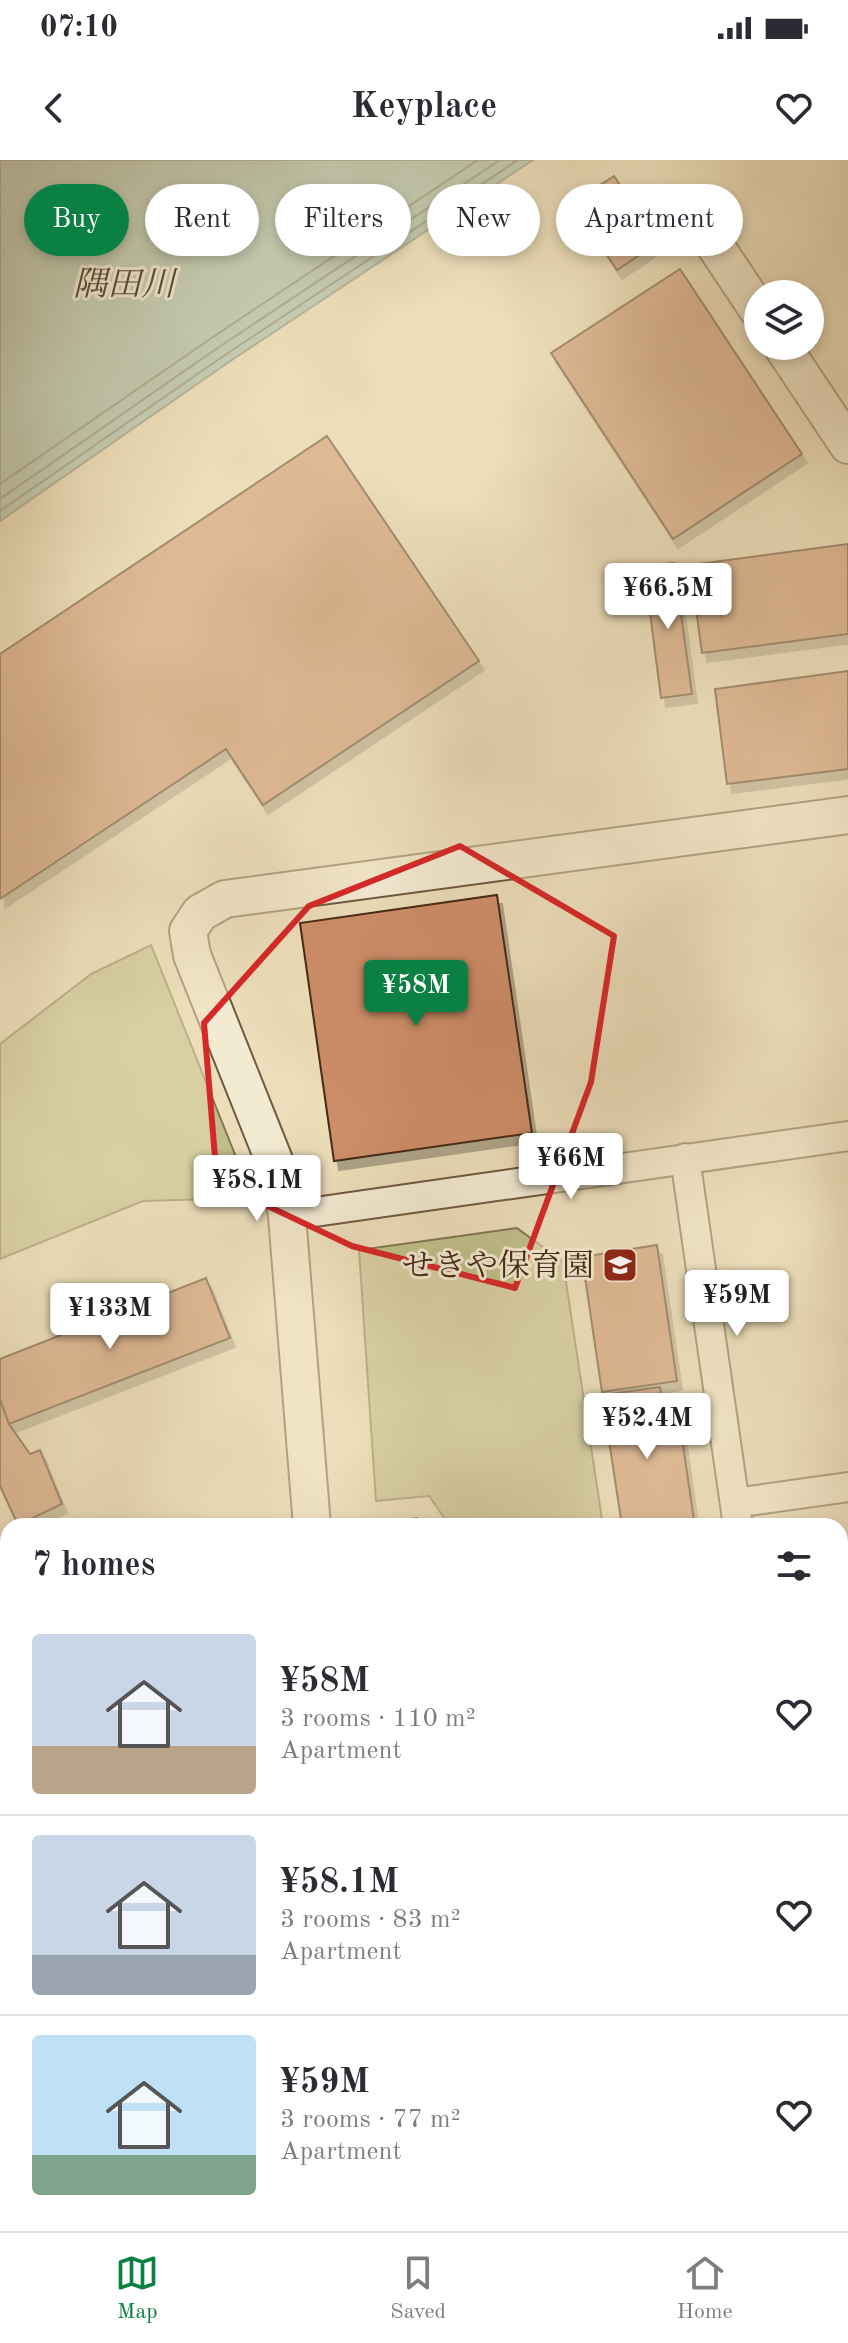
<!DOCTYPE html>
<meta charset="utf-8">
<style>
:root{--surface:#fff;--page:#f7f7f7;--text:#2b2b33;--muted:#7c7c81;--line:#e1e1e2;--accent:#0b8043}
body{margin:0;font-family:"Old Standard TT","Noto Serif JP",serif;background:var(--page);color:var(--text);height:100vh;display:flex;flex-direction:column;font-size:30px;white-space:nowrap}
*{box-sizing:border-box;margin:0}
p{font-size:26px;color:var(--muted)}
.icon{flex:none;width:44px;height:44px;fill:none;stroke:currentColor;stroke-width:2;stroke-linecap:round;stroke-linejoin:round}
.map{position:relative;flex:1;overflow:hidden}
.side{position:absolute;left:0px;top:1358px;width:848px;height:714px;display:flex;flex-direction:column;background:var(--surface);border-radius:24px 24px 0 0;box-shadow:0 4px 12px #0003}
.side>*{flex:none}
.banner{position:absolute;left:24px;top:24px;width:800px;height:72px;display:flex;gap:16px}
.buttons{position:absolute;left:744px;top:120px;display:grid;gap:16px}
.buttons a{display:grid;place-items:center;width:80px;height:80px;border-radius:50%;background:var(--surface);box-shadow:0 4px 12px #0003;font-size:40px}
.price{position:absolute;translate:-50% -68px;padding:0 18px;border-radius:8px;background:#fff;color:#222;font-size:26px;line-height:52px;filter:drop-shadow(0 2px 4px #0008)}
.price::after{content:'';position:absolute;left:50%;top:48px;width:24px;height:18px;margin-left:-12px;background:inherit;clip-path:polygon(0 0,100% 0,50% 100%)}
.price.selected{background:var(--accent);color:#fff}
ul{padding:0;list-style:none}
li{display:flex;align-items:center;gap:24px;height:200px;padding:0 32px}
li+li{border-top:2px solid var(--line)}
li span{display:grid;place-items:center;flex:none;width:224px;height:160px;border-radius:8px;color:#555}
li>.icon{margin-inline-start:auto}
span .icon{width:96px;height:96px;fill:#fffc;stroke-width:1}
li b{font-size:34px}
h2{display:flex;justify-content:space-between;align-items:center;height:96px;padding:0 32px;font-size:34px}
.tag{padding:0 28px;border-radius:36px;background:var(--surface);box-shadow:0 4px 12px #0003;font-size:28px;line-height:72px}
.tag.selected{background:var(--accent);color:#fff}
.status{display:flex;justify-content:space-between;align-items:center;height:56px;padding:0 40px;background:var(--surface);direction:ltr}
.status svg{height:22px;fill:currentColor}
header{display:flex;justify-content:space-between;align-items:center;height:104px;padding:0 32px;background:var(--surface);font-size:36px;font-weight:700}
.tab-bar{display:flex;justify-content:space-around;align-items:center;height:112px;border-top:2px solid var(--line);background:var(--surface);font-size:22px;color:var(--muted)}
.tab-bar a{display:grid;justify-items:center;gap:4px}
.tab-bar .selected{color:var(--accent)}
.map>svg:first-child{display:block}
.green{fill:#bfbf8a;stroke:#827550;stroke-width:2}
.water{fill:#99bcaf;stroke:#778272;stroke-width:2}
.lines{fill:none;stroke-linecap:round;stroke-linejoin:round}
.shore{stroke:#6e7462;stroke-width:2}
.building{fill:#cd8d68;stroke:#442b16;stroke-width:2;filter:url(#shadow)}
.minor-casing{stroke:#6e583f;stroke-width:32}
.tertiary-casing{stroke:#6e583f;stroke-width:40}
.secondary-casing{stroke:#442b16;stroke-width:44}
.minor{stroke:#f3ead2;stroke-width:28}
.tertiary{stroke:#f3ead2;stroke-width:36}
.secondary{stroke:#f3ead2;stroke-width:40}
.rail-casing{stroke:#442b16;stroke-width:9}
.rail{stroke:#f3ead2;stroke-width:6;stroke-dasharray:18;stroke-linecap:butt}
.marked{fill:none;stroke:#d62828;stroke-width:6;stroke-linejoin:round}
.labels{text-anchor:middle;stroke-width:6;stroke-linejoin:round;paint-order:stroke}
.poi-label{font-size:32px;fill:#442b16;stroke:#f3ead2;text-anchor:end}
.water-label{font-size:34px;font-style:italic;fill:#594f3c;stroke:#f3ead2}
</style>
<div class="status"><b>07:10</b><svg viewBox="0 0 49 12"><path d="M0 12V9h3v3zM5 12V6h3v6zM10 12V3h3v9zM15 12V0h3v12zM26 1h20v11H26zM47 4h2v5h-2z"/></svg></div>
<header><svg class="icon" aria-label="back" viewBox="0 0 24 24"><path d="M15 5l-7 7 7 7"/></svg>Keyplace<svg class="icon" aria-label="heart" viewBox="0 0 24 24"><path d="M12 20l-8-8c-3-5 5-10 8-4 3-6 11-1 8 4z"/></svg></header>
<div class="map">
<svg width="848" height="2071" viewBox="0 0 848 2071">
<defs>
<filter id="shadow"><feDropShadow dx="5" dy="9" stdDeviation="0" flood-color="#0004"/></filter>
</defs>
<rect width="100%" height="100%" fill="#ecdeba"/>
<filter id="stains"><feTurbulence type="fractalNoise" baseFrequency=".0025" numOctaves="4"/><feColorMatrix values="0 0 0 0 .2 0 0 0 0 .09 0 0 0 0 .02 0 0 0 .5 -.17"/></filter>
<radialGradient id="worn" r=".72"><stop offset=".6" stop-color="#630" stop-opacity="0"/><stop offset="1" stop-color="#630" stop-opacity=".3"/></radialGradient>
<path class="green" d="M151,785l85,212 8,41 -101,3 -143,58v-215l91,-70z
M517,1068l46,34 40,264h-153l-21,-30 -53,5 -17,-251z"/>
<path class="water" d="M0,0h533l-307,204 -226,157z"/>
<g class="lines">
<path class="shore" d="M0,324l210,-145 268,-179
M0,339l216,-150 284,-189
M0,351l222,-154 296,-197"/>
</g>
<path class="building" d="M614,16l16,24 -39,26 -16,-25z
M659,35l21,33 -63,42 -22,-33z
M680,109l122,185 -129,85 -122,-186z
M327,276l152,225 -216,144 -37,-56 -226,150v-245z
M848,384v90l-146,19 -12,-88z
M674,403l18,131 -31,4 -17,-132z
M848,511v98l-121,15 -12,-95z
M497,735l35,238 -198,28 -34,-238z
M657,1085l20,136 -75,11 -20,-135z
M206,1118l24,60 -221,86 -9,-25v-40z
M660,1227l7,46 14,-2 13,89 -22,4v2h-50l-20,-131z
M0,1239l9,25 21,30 10,-4 22,54 -44,21 -18,-39z
M417,1358l2,8h-51v-1z
M848,1519v39l-8,2v-39z
M848,1563v32l-8,1v-32z
M8,1711v75l-8,4v-75z
M316,2064h131l3,7h-135z"/>
<g class="lines">
<defs>
<path id="minor" d="M685,998l53,368
M287,1056l561,-80
M735,1343l113,-16
M840,1615l8,-2
M107,2064l1,7"/>
<path id="tertiary" d="M706,72l52,78
M782,186l66,99
M312,1366l-25,-310 -8,-43 -87,-218 -4,-24 12,-18 25,-14 623,-84"/>
<path id="secondary" d="M840,1800l8,-1
M840,1835l8,-1
M67,2071l16,-7
M156,2071l16,-7"/>
</defs>
<use href="#minor" class="minor-casing"/>
<use href="#tertiary" class="tertiary-casing"/>
<use href="#secondary" class="secondary-casing"/>
<use href="#minor" class="minor"/>
<use href="#tertiary" class="tertiary"/>
<use href="#secondary" class="secondary"/>
<defs>
<path id="rail" d="M840,1688l8,-2
M840,1707l8,-1
M0,1995l8,-3
M0,2016l8,-3"/>
</defs>
<use href="#rail" class="rail-casing"/>
<use href="#rail" class="rail"/>
</g>
<path d="M0 0H848V2071H0ZM460,686l154,90 -23,146 -76,206 -163,-42 -135,-64 -13,-159 105,-117z" fill="#ecdeba" fill-opacity=".55" fill-rule="evenodd"/>
<path class="marked" d="M460,686l154,90 -23,146 -76,206 -163,-42 -135,-64 -13,-159 105,-117z"/>
<defs>
<symbol id="school-square" viewBox="-11 -11 22 22"><rect x="-9" y="-9" width="18" height="18" rx="4" fill="#8f2418" stroke="#f3ead2"/><path d="M0-5L7-2L0 1L-7-2ZM-4 1L0 2.5L4 1V4Q0 6-4 4Z" fill="#fff"/></symbol>
</defs>
<g fill-rule="evenodd">
<use href="#school-square" x="600" y="1085" width="40" height="40"/>
</g>
<g class="labels">
<g class="poi-label">
<text x="594" y="1116">せきや保育園</text>
</g>
<g class="water-label">
<text x="124" y="135">隅田川</text>
</g>
</g>
<rect width="100%" height="100%" filter="url(#stains)"/>
<rect width="100%" height="100%" fill="url(#worn)"/>
</svg>
<div class="buttons">
<a><svg class="icon" aria-label="layers" viewBox="0 0 24 24"><path d="M12 4l9 5-9 5-9-5zM3 14l9 5 9-5"/></svg></a>
</div>
<b class="price" style="left:668px;top:471px">¥66.5M</b>
<b class="price selected" style="left:416px;top:868px">¥58M</b>
<b class="price" style="left:571px;top:1041px">¥66M</b>
<b class="price" style="left:257px;top:1063px">¥58.1M</b>
<b class="price" style="left:737px;top:1178px">¥59M</b>
<b class="price" style="left:110px;top:1191px">¥133M</b>
<b class="price" style="left:647px;top:1301px">¥52.4M</b>
<div class="banner">
<a class="tag selected">Buy</a>
<a class="tag">Rent</a>
<a class="tag">Filters</a>
<a class="tag">New</a>
<a class="tag">Apartment</a>
</div>
<section class="side">
<h2>7 homes<svg class="icon" aria-label="filters" viewBox="0 0 24 24"><path d="M4 7h16M4 17h16"/><circle cx="9" cy="7" r="2"/><circle cx="15" cy="17" r="2"/></svg></h2>
<ul>
<li><span style="background:linear-gradient(#c9d6e8 70%,#b9a48a 0)"><svg class="icon" aria-label="home" viewBox="0 0 24 24"><path d="M3 11l9-7 9 7M6 9v11h12V9"/></svg></span><div><b>¥58M</b><p>3 rooms · 110 m²</p><p>Apartment</p></div><svg class="icon" aria-label="heart" viewBox="0 0 24 24"><path d="M12 20l-8-8c-3-5 5-10 8-4 3-6 11-1 8 4z"/></svg></li>
<li><span style="background:linear-gradient(#c9d6e8 75%,#9aa5b1 0)"><svg class="icon" aria-label="home" viewBox="0 0 24 24"><path d="M3 11l9-7 9 7M6 9v11h12V9"/></svg></span><div><b>¥58.1M</b><p>3 rooms · 83 m²</p><p>Apartment</p></div><svg class="icon" aria-label="heart" viewBox="0 0 24 24"><path d="M12 20l-8-8c-3-5 5-10 8-4 3-6 11-1 8 4z"/></svg></li>
<li><span style="background:linear-gradient(#bfe0f5 75%,#7fa58c 0)"><svg class="icon" aria-label="home" viewBox="0 0 24 24"><path d="M3 11l9-7 9 7M6 9v11h12V9"/></svg></span><div><b>¥59M</b><p>3 rooms · 77 m²</p><p>Apartment</p></div><svg class="icon" aria-label="heart" viewBox="0 0 24 24"><path d="M12 20l-8-8c-3-5 5-10 8-4 3-6 11-1 8 4z"/></svg></li>
</ul>
</section>
</div>
<nav class="tab-bar">
<a class="selected"><svg class="icon" aria-label="map" viewBox="0 0 24 24"><path d="M3 6l6-2 6 2 6-2v14l-6 2-6-2-6 2zM9 4v14M15 6v14"/></svg>Map</a>
<a><svg class="icon" aria-label="saved" viewBox="0 0 24 24"><path d="M7 4h10v16l-5-4-5 4z"/></svg>Saved</a>
<a><svg class="icon" aria-label="home" viewBox="0 0 24 24"><path d="M3 11l9-7 9 7M6 9v11h12V9"/></svg>Home</a>
</nav>
